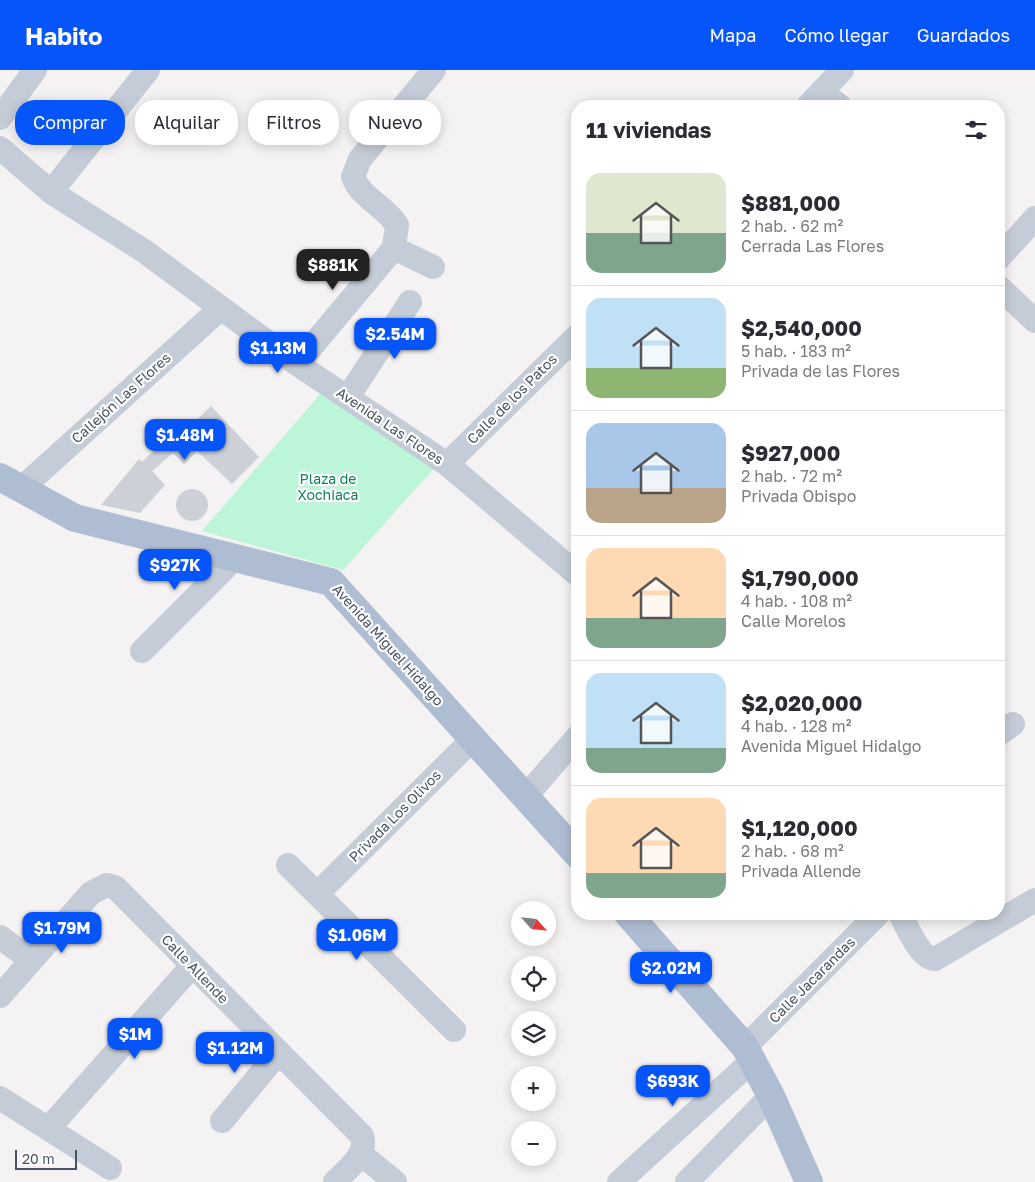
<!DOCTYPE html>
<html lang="es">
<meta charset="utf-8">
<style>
:root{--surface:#fff;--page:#f7f7f7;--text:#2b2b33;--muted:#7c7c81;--line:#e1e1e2;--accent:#0655fa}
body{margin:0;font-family:"Golos Text",sans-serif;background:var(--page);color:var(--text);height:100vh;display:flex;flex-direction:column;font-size:19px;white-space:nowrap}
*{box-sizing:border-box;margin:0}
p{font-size:16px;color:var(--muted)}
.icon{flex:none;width:28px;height:28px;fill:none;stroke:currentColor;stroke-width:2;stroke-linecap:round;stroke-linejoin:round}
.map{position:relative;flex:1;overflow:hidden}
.drawer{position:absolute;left:571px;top:30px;width:434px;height:820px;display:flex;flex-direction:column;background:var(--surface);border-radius:20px;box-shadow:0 2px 12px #0003}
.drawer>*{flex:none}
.top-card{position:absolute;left:15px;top:30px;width:475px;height:45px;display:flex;gap:10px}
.needle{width:32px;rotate:117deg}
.fabs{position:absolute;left:511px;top:831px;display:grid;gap:10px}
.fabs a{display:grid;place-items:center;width:45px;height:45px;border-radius:50%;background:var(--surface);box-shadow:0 2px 12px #0003;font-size:25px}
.scale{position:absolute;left:15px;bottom:12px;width:62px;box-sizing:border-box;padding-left:5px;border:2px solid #475262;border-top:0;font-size:14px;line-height:18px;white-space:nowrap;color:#475262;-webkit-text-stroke:4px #fff;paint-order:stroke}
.price{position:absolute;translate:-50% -42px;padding:0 11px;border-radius:10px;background:var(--accent);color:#fff;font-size:16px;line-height:32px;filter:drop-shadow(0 1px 2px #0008)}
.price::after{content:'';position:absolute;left:50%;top:30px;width:15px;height:11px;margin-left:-8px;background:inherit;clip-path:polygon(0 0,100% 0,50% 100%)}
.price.selected{background:#222;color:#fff}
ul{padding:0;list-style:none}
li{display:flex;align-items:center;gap:15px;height:125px;padding:0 15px}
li+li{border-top:1px solid var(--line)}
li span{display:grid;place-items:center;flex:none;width:140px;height:100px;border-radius:15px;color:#555}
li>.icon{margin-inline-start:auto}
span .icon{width:60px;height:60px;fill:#fffc;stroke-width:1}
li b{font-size:21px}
h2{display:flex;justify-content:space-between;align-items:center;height:60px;padding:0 15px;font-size:21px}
.pill{padding:0 18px;border-radius:20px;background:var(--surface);box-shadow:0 2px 12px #0003;font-size:18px;line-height:45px}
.pill.selected{background:var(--accent);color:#fff}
header{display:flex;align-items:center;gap:30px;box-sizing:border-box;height:70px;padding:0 25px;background:var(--accent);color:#fff}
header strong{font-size:24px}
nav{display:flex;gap:28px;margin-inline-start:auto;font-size:18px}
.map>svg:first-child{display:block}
.green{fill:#bdf5d9}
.building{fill:#cdd0d7}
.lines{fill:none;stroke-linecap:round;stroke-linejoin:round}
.minor{stroke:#c4ccd7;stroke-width:24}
.major{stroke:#afbdd3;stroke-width:28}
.labels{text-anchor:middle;stroke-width:4.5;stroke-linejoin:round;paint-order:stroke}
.street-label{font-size:14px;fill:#475262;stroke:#fff}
.park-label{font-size:14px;fill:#0d8254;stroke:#fff}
</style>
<header>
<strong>Habito</strong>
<nav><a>Mapa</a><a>Cómo llegar</a><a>Guardados</a></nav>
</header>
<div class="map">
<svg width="1035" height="1112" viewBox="0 0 1035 1112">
<rect width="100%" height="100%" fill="#f4f2f2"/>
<path class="green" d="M327,316l114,76 -22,23 -76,85 -141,-39z"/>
<path class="building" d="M211,336l48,51 -27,27 -35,-33 -13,13 -11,-11 -21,18 13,14 -25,28 -39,-8 38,-46 3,3 20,-19 6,5z
M176 435a16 16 0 1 1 32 0a16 16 0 1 1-32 0Z"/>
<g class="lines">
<path class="minor" d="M822,22l18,14
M808,36l34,-36
M0,48l35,-48
M0,78l51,44 93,59 153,113 150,100 131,111
M51,122l97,-122
M394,178l39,19
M999,188l36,-40
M999,217l36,34
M297,294l97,-116 3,-23c-12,-19 -36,-27 -44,-48l7,-18 74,-89
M348,327l62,-95
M447,394l131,-129
M22,418l199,-180
M142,581l92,-92
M999,664l14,-10
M526,726l52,-60
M288,795l166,165
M317,824l156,-155
M900,844c7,12 20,45 35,45l100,-59
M0,867l31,23
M0,926l91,-103 16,-8 9,3 246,248c6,19 -15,33 -27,46
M745,977l133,-133
M0,1028l110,70
M222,1051l56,-68
M48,1059l144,-163
M361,1084l34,28
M619,1112l134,-122
M687,1112l84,-86"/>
<path class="major" d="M0,407l75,41 256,64 247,273
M628,844l117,133 26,49 38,86"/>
</g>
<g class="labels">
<g class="street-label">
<text transform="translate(121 328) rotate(-42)" y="5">Callejón Las Flores</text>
<text transform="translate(512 329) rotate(-45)" y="5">Calle de los Patos</text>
<text transform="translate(390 356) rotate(34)" y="5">Avenida Las Flores</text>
<text transform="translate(388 575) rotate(48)" y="5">Avenida Miguel Hidalgo</text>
<text transform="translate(395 746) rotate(-45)" y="5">Privada Los Olivos</text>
<text transform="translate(195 899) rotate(46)" y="5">Calle Allende</text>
<text transform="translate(812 910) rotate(-45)" y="5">Calle Jacarandas</text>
</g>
<g class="park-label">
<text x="328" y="414">Plaza de<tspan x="328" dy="16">Xochiaca</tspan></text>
</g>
</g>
</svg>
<div class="fabs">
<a><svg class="needle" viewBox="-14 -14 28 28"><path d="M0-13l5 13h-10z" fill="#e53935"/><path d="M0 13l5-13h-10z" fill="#7c7c81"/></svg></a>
<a><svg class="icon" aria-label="locate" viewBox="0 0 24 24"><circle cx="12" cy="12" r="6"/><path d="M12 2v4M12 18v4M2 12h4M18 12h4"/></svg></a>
<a><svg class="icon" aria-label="layers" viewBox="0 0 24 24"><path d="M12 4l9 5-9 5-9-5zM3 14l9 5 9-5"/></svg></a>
<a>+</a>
<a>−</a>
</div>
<div class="scale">20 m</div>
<b class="price selected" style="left:333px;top:221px">$881K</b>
<b class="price" style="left:395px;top:290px">$2.54M</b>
<b class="price" style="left:278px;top:304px">$1.13M</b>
<b class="price" style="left:185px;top:391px">$1.48M</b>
<b class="price" style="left:175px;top:521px">$927K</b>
<b class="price" style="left:62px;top:884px">$1.79M</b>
<b class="price" style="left:357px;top:891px">$1.06M</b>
<b class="price" style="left:671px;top:924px">$2.02M</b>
<b class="price" style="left:135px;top:990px">$1M</b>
<b class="price" style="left:235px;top:1004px">$1.12M</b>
<b class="price" style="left:673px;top:1037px">$693K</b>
<div class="top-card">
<a class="pill selected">Comprar</a>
<a class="pill">Alquilar</a>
<a class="pill">Filtros</a>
<a class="pill">Nuevo</a>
</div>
<section class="drawer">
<h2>11 viviendas<svg class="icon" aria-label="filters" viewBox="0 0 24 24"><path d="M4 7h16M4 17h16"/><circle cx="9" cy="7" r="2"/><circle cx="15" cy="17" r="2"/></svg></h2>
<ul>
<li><span style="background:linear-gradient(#dfe7d0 60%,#7fa58c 0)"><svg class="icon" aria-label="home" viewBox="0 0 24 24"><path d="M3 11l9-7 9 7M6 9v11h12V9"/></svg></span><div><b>$881,000</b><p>2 hab. · 62 m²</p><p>Cerrada Las Flores</p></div></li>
<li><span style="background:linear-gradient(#bfe0f5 70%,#8fb573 0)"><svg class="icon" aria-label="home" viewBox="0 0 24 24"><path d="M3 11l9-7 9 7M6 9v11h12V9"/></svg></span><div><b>$2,540,000</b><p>5 hab. · 183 m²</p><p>Privada de las Flores</p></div></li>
<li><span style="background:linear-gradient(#a9c7e8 65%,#b9a48a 0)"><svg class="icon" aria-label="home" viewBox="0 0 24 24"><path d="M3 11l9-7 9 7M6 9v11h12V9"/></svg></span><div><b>$927,000</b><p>2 hab. · 72 m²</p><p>Privada Obispo</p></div></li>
<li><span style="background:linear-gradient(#ffd9b3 70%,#7fa58c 0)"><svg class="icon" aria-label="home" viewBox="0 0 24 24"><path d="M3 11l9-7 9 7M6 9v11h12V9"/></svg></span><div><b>$1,790,000</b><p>4 hab. · 108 m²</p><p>Calle Morelos</p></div></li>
<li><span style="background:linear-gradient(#bfe0f5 75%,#7fa58c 0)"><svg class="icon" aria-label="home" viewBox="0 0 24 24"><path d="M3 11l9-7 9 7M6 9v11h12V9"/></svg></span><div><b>$2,020,000</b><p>4 hab. · 128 m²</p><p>Avenida Miguel Hidalgo</p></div></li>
<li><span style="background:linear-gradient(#ffd9b3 75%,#7fa58c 0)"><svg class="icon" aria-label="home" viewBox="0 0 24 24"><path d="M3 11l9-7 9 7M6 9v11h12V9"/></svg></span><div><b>$1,120,000</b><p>2 hab. · 68 m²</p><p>Privada Allende</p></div></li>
</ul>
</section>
</div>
